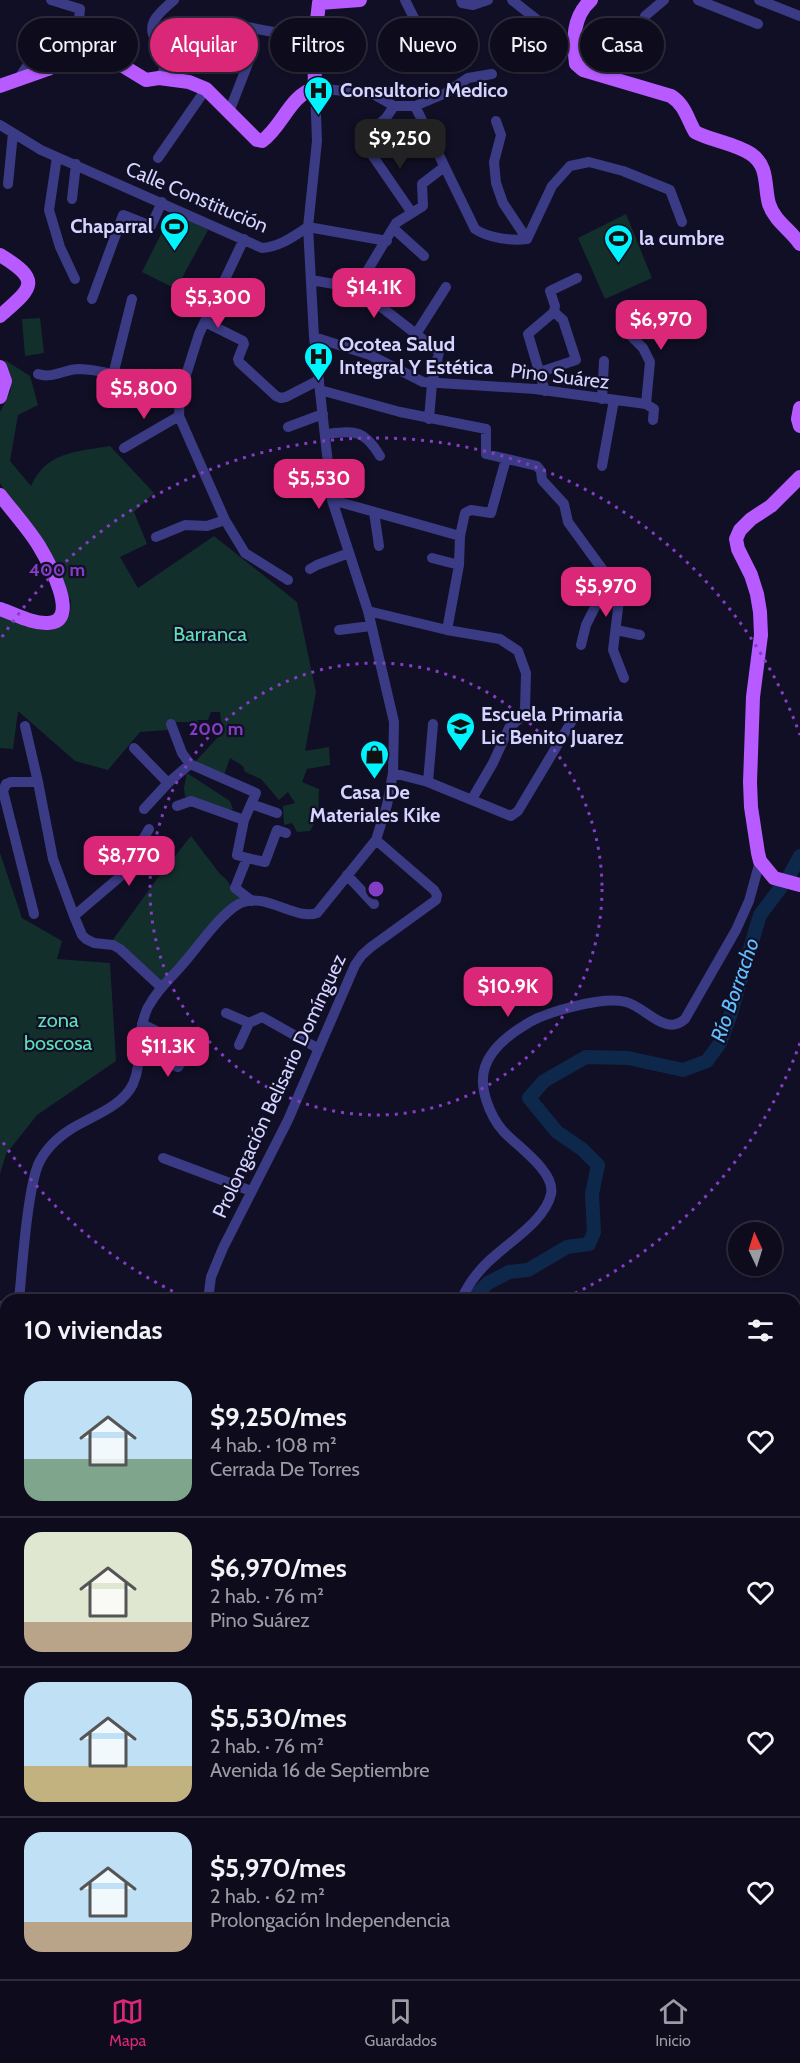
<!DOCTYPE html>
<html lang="es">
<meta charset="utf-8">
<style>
:root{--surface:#0d0b1c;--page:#1b1929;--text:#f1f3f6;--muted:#9a9ba3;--line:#2d2b3b;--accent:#db2777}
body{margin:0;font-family:Cabin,sans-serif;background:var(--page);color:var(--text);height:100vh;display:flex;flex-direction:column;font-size:22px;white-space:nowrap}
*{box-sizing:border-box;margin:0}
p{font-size:20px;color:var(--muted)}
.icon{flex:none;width:33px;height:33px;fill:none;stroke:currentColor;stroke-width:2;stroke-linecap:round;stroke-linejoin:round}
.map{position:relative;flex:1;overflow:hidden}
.sheet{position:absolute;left:0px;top:1294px;width:801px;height:686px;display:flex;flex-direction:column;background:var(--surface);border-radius:18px 18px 0 0;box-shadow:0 2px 4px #0004,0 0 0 2px var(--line)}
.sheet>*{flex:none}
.top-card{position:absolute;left:18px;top:18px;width:765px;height:54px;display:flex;gap:12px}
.needle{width:39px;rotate:356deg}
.fabs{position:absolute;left:728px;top:1222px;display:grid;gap:12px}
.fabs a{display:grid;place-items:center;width:54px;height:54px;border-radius:50%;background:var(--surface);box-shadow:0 2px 4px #0004,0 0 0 2px var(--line);font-size:30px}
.price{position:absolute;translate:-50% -51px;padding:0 14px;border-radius:12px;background:var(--accent);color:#fff;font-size:20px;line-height:39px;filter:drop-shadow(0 2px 3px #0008)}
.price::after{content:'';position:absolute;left:50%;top:36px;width:18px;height:14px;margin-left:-9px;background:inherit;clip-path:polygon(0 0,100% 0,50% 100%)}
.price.on{background:#222;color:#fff}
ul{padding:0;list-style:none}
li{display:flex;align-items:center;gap:18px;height:150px;padding:0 24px}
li+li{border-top:2px solid var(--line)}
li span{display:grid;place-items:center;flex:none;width:168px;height:120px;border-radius:18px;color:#555}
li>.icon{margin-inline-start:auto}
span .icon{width:72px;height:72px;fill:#fffc;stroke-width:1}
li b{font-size:26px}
h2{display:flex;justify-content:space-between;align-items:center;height:72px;padding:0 24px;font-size:26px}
.chip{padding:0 21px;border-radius:27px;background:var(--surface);box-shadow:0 2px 4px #0004,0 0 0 2px var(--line);font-size:21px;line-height:54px}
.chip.on{background:var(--accent);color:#fff}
.dock{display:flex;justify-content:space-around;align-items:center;height:84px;border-top:2px solid var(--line);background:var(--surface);font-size:16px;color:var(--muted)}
.dock a{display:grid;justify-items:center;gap:3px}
.dock .on{color:var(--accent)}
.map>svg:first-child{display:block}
.green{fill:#122f2c}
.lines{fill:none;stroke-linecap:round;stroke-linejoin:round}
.river{stroke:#0d284b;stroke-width:14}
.minor{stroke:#3a3b84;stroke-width:10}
.major{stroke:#b75aff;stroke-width:14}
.ring{fill:none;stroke:#843dc5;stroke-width:3;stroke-dasharray:3 6}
.labels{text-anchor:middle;stroke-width:4.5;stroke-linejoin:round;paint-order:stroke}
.poi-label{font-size:20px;font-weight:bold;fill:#d5d3ff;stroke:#110f25;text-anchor:start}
.street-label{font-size:20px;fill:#d5d3ff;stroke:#110f25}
.park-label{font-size:20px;fill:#5ee0b7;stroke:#110f25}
.water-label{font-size:21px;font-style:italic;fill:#61bfff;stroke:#110f25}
.centre{fill:#843dc5;stroke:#110f25;stroke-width:3}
.ring-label{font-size:18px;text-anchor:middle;font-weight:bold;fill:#843dc5;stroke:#110f25;stroke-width:4.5;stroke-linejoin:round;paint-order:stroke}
</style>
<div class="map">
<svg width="800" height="1979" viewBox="0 0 800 1979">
<rect width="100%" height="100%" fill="#110f25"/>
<path class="green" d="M172,212l36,18 -32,59 -34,-17z
M626,214l26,64 -47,21 -27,-61z
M40,318l4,35 -19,3 -3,-37z
M5,360l25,16 8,29 -20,10 -8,46 21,25c16,-35 45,-34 79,-40l44,47 -20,19 13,32 -27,13 18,31 76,-52 83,66 19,90 -11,59 24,-4 1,18 -23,4 -5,13 17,7 -1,27 -8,15 -13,1 -5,-9 -8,2 -1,-19 12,-3 -7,-11 -9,8 -18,-21 -16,-7 -2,-6 -13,-8 -7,20 -29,-15 26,-28 2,-5 -2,-18h-9l-3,8h-11l2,3 -3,7 -6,-4 -2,-4h-15l-5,8 -28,2 -32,38 -33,-9 -57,-50 -5,38 -13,-1v-131l54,10 8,-3 8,-10 1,-13 -25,-48 -46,-70v-71l11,-22z
M187,773l43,28 3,8 -16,4 -32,-16 -1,-9z
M191,836l29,38 6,5 9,13 9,6 -82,87 -50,-44 47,-65z
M0,853l22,65 40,23 -5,18 53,4 6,98 -79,54 -31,39 -6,20z
M6,1703v44l-6,-3v-38z
M6,1847v125l-4,1h-2v-125z"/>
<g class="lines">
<path class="river" d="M789,876l11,-20
M474,1300v-3l14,-14 21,-11 19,-2 39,-23 22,-3 5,-12 -2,-38 6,-29 -16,-16 -25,-17 -28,-34 15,-17 42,-24 42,1 55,12 24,-9 13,-18 10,-27 30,-101 21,-28
M247,1974l1,5"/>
<path class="minor" d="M405,0l23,46
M461,0l1,3 11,2 15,-5
M512,0l33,26
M698,0l60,24
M759,0l41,16
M645,16l19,-16
M242,26l42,8 30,12
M19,78l12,-18 48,-41 1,-10 -29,-9
M159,78c19,-23 -15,-37 -5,-57 4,-8 13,-15 20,-21
M394,106l-8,12 -18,16 -2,4 4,14 42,61
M415,106l31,-13 22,-15 24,-4
M229,112l20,-51
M496,121l5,14 -7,27 2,21 7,20 24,36
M0,125l41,25 221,98c18,-1 32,-12 46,-21l79,14
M57,157l-8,53 11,37 15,32
M158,158l48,-69
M8,184l5,-51
M72,199l4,-35
M393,228l31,28
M244,239l-45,95 -19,60 -1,22 46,104 20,33 43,27
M311,280l46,8 82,64 -7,31 -3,36
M357,288l39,-65 27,-17 -1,-22 22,-17
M92,299l31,-84 28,11 11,-24
M622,308l10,29 11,11 7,14 -4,42
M554,312l1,-6 -5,-15 27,-13
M205,322l38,19 1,3 -6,15 1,3 37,34 5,2 5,-1 33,-17
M416,334l30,-47
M314,337l56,18 53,27 112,7 111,15 8,5 -1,11
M540,372l36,-12 -13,-40 -9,-8
M38,374c14,5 27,-5 41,-5 35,1 67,18 101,25
M113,375l19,-76
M320,390l80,22 86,17v25l51,12 4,5 1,9 22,24 4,18 40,55 11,23 -6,50 11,28
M545,391l-17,-57 26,-22
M602,399l2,-38
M288,427l35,-13
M326,434c29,-3 38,-5 54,22
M124,448l55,-32
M602,466l12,-66
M332,500l128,36
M374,512l5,34
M156,537l29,-12 22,1 18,-6
M432,558l27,7
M310,569l7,-4 32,-12
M368,611l79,19 53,9 18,12 8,22 -1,36 -4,8 -12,11 -16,35 -21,36
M339,630l32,-4
M447,630l12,-65 1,-29 5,-23 6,-3 20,3 15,-54
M616,630l24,5
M581,645l5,-20 9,-18 5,-23 8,-7 34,17
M171,724l11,29 8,11
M25,726l13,56 15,77 21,57 8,19 4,4 8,4 19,2 7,4 41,38
M134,748l34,35
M393,773l35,9 83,34 7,-5 58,-97
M428,782l5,-58
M251,804l26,9
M177,806l14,-5 53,19
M144,809l24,-26 22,-19 66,29 -12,27 -7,35 10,3 -12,30 17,13
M247,858l18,4 12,-32 9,3
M347,875l27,29
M34,914l-31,-123 3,-7 5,-2h27
M74,916l48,-41 27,-46
M226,1013l23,10
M142,1024l29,14
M239,1045l10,-22 13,-6 57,32
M139,1052l39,15 8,-11
M163,1158l88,33
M19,1300c3,-31 5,-63 10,-95 2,-13 4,-28 9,-40 7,-16 19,-27 33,-36 21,-13 51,-22 62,-45 9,-20 4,-43 10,-63 2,-6 3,-12 7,-17 8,-15 21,-26 32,-39 15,-17 36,-48 55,-60 26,-16 57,16 80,8l59,-73 11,-35 6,-32 1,-51 -26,-111 -36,-111 -18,-163 -6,-110 9,-86 -2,-53 58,6 21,12h21l60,123c13,9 36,12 52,10l25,-53 18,-20 19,-4 34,9 47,19 12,32
M208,1300l3,-23 12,-29 65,-128 67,-155 7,-10 9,-8 65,-47 1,-5 -3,-5 -58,-50
M461,1300c8,-18 20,-33 36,-46 17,-15 49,-36 54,-60 5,-22 -34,-48 -48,-63 -13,-15 -25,-44 -18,-64 6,-18 25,-33 40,-42 19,-13 78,-29 101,-23 20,5 39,35 59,17l51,-89 13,-29 11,-40
M0,1306l6,1
M0,1350l6,2
M0,1466l6,-4
M0,1610l6,5
M241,1974v5
M316,1974l2,5
M200,1979v-5"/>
<path class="major" d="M591,0c-19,17 -18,41 -15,64l7,6 88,26c14,9 16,22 24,36 17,9 39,11 56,22 18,12 13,32 18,50 6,18 22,26 31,40
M0,86l48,-17 28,-15 12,-4 12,2 46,28 13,-2 30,4 17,7 51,51 5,1c21,-15 27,-45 53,-53l-1,-42 5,-43 41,-3
M0,255c43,26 32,33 0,61
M0,367l5,14 -5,16
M800,408l-2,11 2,7
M800,477l-29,29 -20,13 -11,11 -4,9 2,10 13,26 6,19 3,18 1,23 -8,62 -3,85 1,25 7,46 2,8 14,17 26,7
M0,495c13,17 28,33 39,51 9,15 43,76 9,77 -16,1 -33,-9 -48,-14"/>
</g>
<g class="ring">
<circle cx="376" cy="889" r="226"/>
<path d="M800 1043A451 451 0 0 1 563 1299M189 1299A451 451 0 0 1 2 1141M2 637A451 451 0 0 1 800 735"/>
</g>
<defs>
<symbol id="hospital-pin" viewBox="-11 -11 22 30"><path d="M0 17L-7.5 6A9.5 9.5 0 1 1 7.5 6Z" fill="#00f4fe" stroke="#110f25"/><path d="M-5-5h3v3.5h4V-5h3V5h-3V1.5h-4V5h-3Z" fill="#111"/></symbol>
<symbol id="stadium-pin" viewBox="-11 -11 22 30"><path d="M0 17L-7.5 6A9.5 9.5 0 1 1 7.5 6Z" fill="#00f4fe" stroke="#110f25"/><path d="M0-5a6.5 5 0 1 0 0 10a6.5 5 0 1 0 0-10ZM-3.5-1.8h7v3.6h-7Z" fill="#111"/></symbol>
<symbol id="school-pin" viewBox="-11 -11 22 30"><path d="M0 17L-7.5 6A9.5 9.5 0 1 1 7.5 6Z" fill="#00f4fe" stroke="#110f25"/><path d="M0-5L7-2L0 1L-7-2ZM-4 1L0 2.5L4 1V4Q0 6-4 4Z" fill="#111"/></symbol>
<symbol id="shop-pin" viewBox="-11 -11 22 30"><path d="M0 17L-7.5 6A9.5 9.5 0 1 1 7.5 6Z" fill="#00f4fe" stroke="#110f25"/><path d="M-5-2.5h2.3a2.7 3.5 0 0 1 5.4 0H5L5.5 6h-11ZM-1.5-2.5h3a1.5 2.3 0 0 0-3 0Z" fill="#111"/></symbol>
</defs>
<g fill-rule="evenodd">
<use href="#hospital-pin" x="302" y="74" width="33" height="45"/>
<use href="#stadium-pin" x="158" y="210" width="33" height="45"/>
<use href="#stadium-pin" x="602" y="222" width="33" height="45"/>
<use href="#hospital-pin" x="302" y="340" width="33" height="45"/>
<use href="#school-pin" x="444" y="710" width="33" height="45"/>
<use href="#shop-pin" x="358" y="738" width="33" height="45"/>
</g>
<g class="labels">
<g class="poi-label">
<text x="340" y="97">Consultorio Medico</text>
<text x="153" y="233" text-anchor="end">Chaparral</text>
<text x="639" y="245">la cumbre</text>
<text x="339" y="351">Ocotea Salud<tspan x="339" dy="23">Integral Y Estética</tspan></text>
<text x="481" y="721">Escuela Primaria<tspan x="481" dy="23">Lic Benito Juarez</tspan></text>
<text x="375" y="799" text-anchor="middle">Casa De<tspan x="375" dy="23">Materiales Kike</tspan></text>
</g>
<g class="street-label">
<text transform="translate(197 197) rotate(23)" y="7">Calle Constitución</text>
<text transform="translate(560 376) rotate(7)" y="7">Pino Suárez</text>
<text transform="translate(279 1086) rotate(-65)" y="7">Prolongación Belisario Domínguez</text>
</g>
<g class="park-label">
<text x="210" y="641">Barranca</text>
<text x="58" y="1027">zona<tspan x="58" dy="23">boscosa</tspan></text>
</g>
<g class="water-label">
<text transform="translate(735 990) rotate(-71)" y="7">Río Borracho</text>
</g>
</g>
<circle cx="376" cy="889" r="9" class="centre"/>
<g class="ring-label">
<text x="57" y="576">400 m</text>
<text x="216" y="735">200 m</text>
</g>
</svg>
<div class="fabs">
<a><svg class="needle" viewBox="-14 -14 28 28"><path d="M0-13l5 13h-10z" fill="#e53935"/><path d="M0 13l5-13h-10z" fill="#9a9ba3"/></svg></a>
</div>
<b class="price on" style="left:400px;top:170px">$9,250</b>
<b class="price" style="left:374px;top:319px">$14.1K</b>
<b class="price" style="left:218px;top:329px">$5,300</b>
<b class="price" style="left:661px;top:351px">$6,970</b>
<b class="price" style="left:144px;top:420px">$5,800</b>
<b class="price" style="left:319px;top:510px">$5,530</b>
<b class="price" style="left:606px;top:618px">$5,970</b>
<b class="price" style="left:129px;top:887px">$8,770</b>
<b class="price" style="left:508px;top:1018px">$10.9K</b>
<b class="price" style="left:168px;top:1078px">$11.3K</b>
<div class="top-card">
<a class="chip">Comprar</a>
<a class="chip on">Alquilar</a>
<a class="chip">Filtros</a>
<a class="chip">Nuevo</a>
<a class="chip">Piso</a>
<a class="chip">Casa</a>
</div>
<section class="sheet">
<h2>10 viviendas<svg class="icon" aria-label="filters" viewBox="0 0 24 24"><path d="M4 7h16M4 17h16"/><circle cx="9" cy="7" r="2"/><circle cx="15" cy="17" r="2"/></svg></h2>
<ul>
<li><span style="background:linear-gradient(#bfe0f5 65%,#7fa58c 0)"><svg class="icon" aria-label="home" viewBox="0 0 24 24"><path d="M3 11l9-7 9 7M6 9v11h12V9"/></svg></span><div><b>$9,250/mes</b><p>4 hab. · 108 m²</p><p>Cerrada De Torres</p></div><svg class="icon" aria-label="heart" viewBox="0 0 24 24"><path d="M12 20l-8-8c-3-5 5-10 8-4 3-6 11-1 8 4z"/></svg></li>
<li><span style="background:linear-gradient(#dfe7d0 75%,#b9a48a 0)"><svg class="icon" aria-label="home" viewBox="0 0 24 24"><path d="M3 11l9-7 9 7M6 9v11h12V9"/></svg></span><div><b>$6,970/mes</b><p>2 hab. · 76 m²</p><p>Pino Suárez</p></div><svg class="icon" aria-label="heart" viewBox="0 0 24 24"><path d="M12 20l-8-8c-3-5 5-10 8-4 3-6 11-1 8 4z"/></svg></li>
<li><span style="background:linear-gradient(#bfe0f5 70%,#c2b280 0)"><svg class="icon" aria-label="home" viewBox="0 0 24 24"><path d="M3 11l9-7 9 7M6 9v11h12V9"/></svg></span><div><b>$5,530/mes</b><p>2 hab. · 76 m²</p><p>Avenida 16 de Septiembre</p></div><svg class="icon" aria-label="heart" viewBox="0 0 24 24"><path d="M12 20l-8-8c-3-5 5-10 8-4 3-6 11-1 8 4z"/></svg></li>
<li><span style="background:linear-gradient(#bfe0f5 75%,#b9a48a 0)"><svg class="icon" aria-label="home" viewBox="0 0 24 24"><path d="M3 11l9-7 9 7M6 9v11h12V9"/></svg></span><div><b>$5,970/mes</b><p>2 hab. · 62 m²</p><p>Prolongación Independencia</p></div><svg class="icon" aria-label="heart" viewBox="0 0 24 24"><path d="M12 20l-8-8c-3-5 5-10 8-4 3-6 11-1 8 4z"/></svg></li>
</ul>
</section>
</div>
<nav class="dock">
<a class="on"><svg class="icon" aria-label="map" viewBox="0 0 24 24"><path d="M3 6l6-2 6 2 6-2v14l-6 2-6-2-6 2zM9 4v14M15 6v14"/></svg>Mapa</a>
<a><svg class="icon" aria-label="saved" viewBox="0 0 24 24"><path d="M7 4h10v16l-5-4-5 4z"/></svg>Guardados</a>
<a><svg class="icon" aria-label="home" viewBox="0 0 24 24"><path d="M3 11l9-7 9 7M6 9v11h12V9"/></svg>Inicio</a>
</nav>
